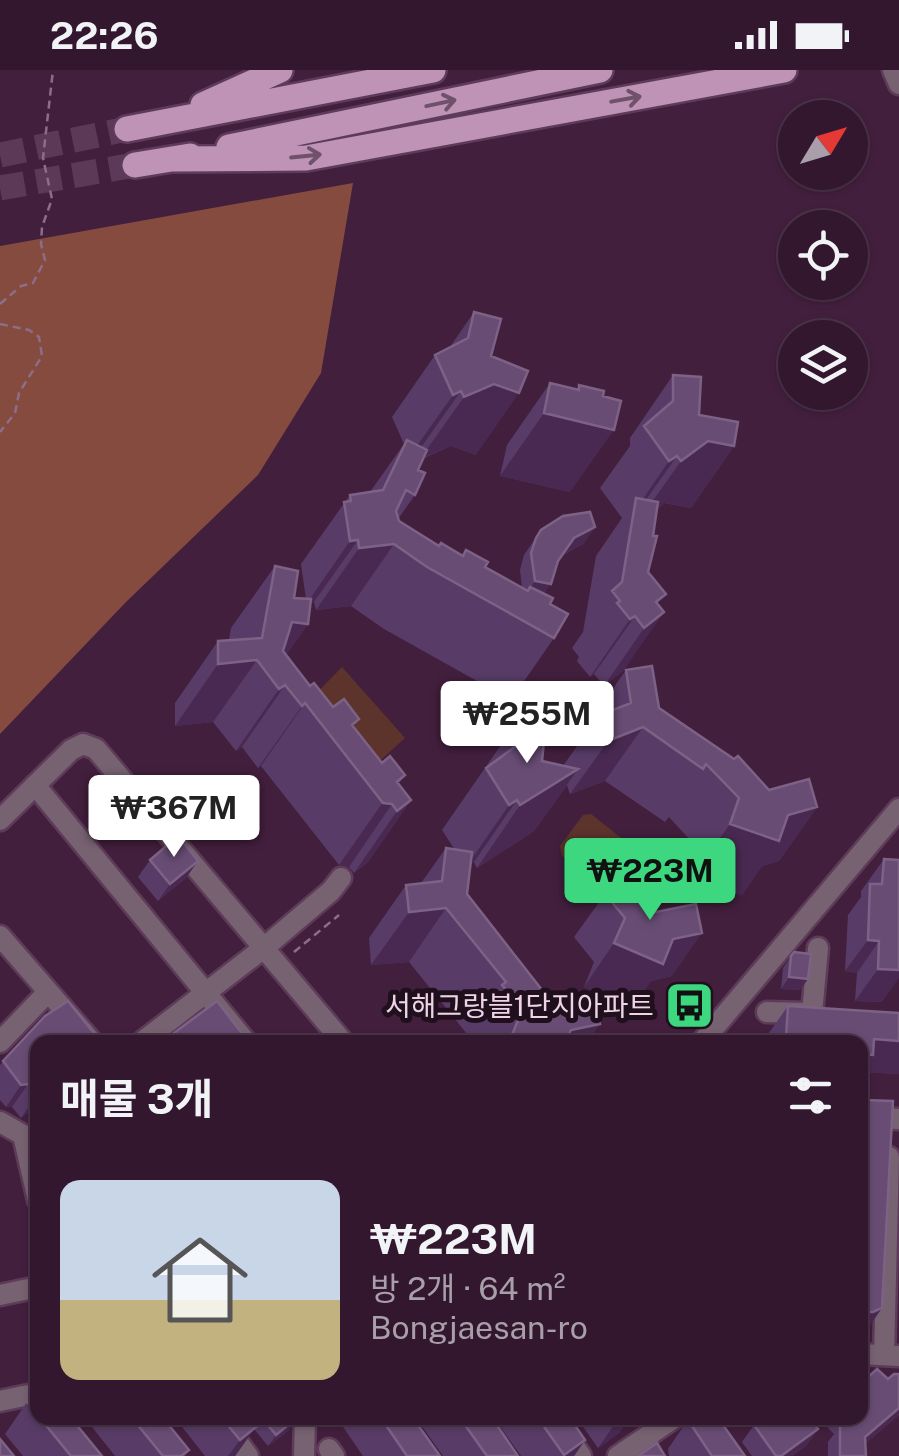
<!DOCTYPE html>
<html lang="ko">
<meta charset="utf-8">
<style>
:root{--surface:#32172e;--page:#3d243a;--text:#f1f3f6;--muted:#a89faa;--line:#4d364a;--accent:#3cd77e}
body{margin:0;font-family:"Public Sans","Noto Sans KR",sans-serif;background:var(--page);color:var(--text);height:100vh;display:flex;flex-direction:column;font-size:38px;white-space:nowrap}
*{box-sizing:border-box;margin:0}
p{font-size:32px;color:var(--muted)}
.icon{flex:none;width:55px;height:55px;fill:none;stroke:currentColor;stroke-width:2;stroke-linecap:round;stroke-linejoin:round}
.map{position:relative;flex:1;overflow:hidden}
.details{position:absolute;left:30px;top:965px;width:838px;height:390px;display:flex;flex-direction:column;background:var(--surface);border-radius:20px;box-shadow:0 2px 8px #0004,0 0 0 2px var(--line)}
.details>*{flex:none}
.needle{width:65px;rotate:52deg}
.fabs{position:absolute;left:778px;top:30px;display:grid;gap:20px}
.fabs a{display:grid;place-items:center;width:90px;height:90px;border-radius:50%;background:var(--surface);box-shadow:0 2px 8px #0004,0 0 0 2px var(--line);font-size:50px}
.price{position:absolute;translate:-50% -85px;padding:0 22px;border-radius:10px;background:#fff;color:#222;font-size:32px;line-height:65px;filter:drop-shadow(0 2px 5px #0008)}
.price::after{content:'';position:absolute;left:50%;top:60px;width:30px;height:22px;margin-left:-15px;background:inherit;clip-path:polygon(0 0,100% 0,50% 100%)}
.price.on{background:var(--accent);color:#111}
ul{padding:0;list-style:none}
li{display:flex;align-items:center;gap:30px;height:250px;padding:0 30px}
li+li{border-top:2px solid var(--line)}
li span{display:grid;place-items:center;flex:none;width:280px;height:200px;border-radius:20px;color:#555}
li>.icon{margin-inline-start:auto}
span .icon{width:120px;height:120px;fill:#fffc;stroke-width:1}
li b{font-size:42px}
h2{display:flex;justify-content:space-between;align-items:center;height:120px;padding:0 30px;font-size:42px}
.status{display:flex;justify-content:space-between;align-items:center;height:70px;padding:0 50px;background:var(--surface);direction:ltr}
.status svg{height:28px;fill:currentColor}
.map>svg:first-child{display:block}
.green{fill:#5d342b}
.forest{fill:#854b3f}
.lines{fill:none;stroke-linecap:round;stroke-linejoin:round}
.major-tunnel{stroke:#5c3a57;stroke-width:25;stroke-dasharray:25 12;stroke-linecap:butt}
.minor-casing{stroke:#5e3c59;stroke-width:25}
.major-casing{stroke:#5e3c59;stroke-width:30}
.path{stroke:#8d6e88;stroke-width:2.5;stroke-dasharray:8 5;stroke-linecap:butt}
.minor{stroke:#776272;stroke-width:20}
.major{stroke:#be93b6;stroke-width:25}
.wall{fill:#583c67}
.shaded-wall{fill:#492951}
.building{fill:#684c74;stroke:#7d6286;stroke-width:2.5}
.oneway{stroke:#6f526a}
.labels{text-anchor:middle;stroke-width:10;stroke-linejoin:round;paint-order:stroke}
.poi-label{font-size:28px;fill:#edd5e7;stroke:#20101e;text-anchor:end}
</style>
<div class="status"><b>22:26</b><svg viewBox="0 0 49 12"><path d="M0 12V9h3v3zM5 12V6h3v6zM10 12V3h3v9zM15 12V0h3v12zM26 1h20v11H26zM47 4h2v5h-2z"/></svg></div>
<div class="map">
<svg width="899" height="1386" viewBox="0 0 899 1386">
<rect width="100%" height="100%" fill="#431f3e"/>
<path class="green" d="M342,597l63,71 -44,40 -65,-64z
M591,744l53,42v8l-25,30 -12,1 -45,-39 -2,-10 23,-31z"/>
<path class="forest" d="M353,113l-32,190 -63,102 -132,127 -126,132v-488z"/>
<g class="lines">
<path class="major-tunnel" d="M0,85l127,-26
M0,118l135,-23"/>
<defs>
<path id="minor" d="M893,0l6,14
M35,715l211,257
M0,750l71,-70 12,-6 13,5 247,293
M0,866l92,106
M767,942l40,1
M812,943l6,-65
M0,972l48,-50
M142,972l123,-95 66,-56 10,-13
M702,972l197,-233
M860,1047l39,2
M0,1052l23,13 15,65
M0,1225l38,-8
M860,1284l39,2
M884,1285l5,-198
M0,1331l38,-8
M220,1348l28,38
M555,1348l26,38
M329,1379l5,7
M304,1386l1,-38
M618,1386l56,-38"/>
<path id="major" d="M203,35l77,-35
M127,59l306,-59
M229,77l371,-77
M174,89l132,-1 478,-88
M135,95l55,-9"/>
</defs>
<use href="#minor" class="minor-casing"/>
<use href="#major" class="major-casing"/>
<path class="path" d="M0,234l21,-18 12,-3 12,-23 -4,-16 1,-17 10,-28 -9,-41 10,-88
M0,254l29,6 10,7 3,19 -23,37 -4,20 -15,19
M294,882l45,-37"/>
<use href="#minor" class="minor"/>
<use href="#major" class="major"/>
</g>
<path class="wall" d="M474,242l17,44 -15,99 -25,-9 -27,12 -6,12 -3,25 -17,24 1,2 39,25 47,21 37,21 -2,-18 4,-15 17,-25 54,-3 -12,17 -20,11 -5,6 -14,33 6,10 4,34 -43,62 -127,-71 -33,-23 -35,4 -2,-8 -3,1 -3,21 -22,31 24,31 44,41 57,73 -43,62 -14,11 -5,-6 -10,-2 -78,-99 -3,2 -16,-21 -6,4 -23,-29 -38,4v-23l43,-62 11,-1 2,-12 44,-62 19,32 12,1 -5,-35 49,-69 20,-3 34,-48 -12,-27 43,-62 15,-8z
M673,305l26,40 35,31 -43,62 -27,-5 -7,6 -9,63 10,33 -34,65 -20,16 -10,-12 -4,3 -13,-16 2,-4 -7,-9 11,-16 13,-76 26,-38 -22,-30 30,-42v-8z
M550,313l27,6 2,-4 -9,107 -70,-16 7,-31z
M626,600l33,38 110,82 48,17 -38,54 -17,5 -20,29 -50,-17 9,-26 -32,-35 -4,5 -60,-41 -35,13 -3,-9 -33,46 -57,37 -3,-6 -3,2 -4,30 86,110 34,38h-119l-4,-4 3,-4 -58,-72 -38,3 -2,-27 37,-53 15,-2 25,-35 9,2 -13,-20 77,-111 23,42 21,5 26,-37 -1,-5z
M884,789l-2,143 -27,-1 2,-28 -12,-2 3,-56 13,-18v-6z
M150,790l36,18 -28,23 -20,-24z
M605,824l67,82 -21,5 -19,26 -48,-20 10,-25 -20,-25z
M794,882l6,38 -19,-1 2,-21z
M788,936l111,7v61l-37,-2 -2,2v-32h-94v-5z
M45,946l-7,88 -17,14 -9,-11h-6l-6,-7v-35z
M863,1030l-3,240v-235z
M899,1304v82v-41l-33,28v13h-38v-14l6,-8 -6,-6 1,-10h31l3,-36 25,-3z
M38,1323v25h33l31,38h-79l-18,-22 22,-32z
M85,1348h78l26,32 -4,6h-70z
M175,1348h122l-8,12 -21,16 -14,-17 -19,27h-30z
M337,1348h76l27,38h-77z
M416,1348h76l26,38h-75z
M494,1348h76l15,22 -11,16h-53z
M577,1348h53l-11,15 -21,15z
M689,1348l56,38h-76l-1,-7z
M755,1348h55l8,11 -12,17 -14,10h-40l-10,-14 12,-17 4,-3z"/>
<path class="shaded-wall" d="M494,314l25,9 -43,62 -25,-9 -31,13 44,-62z
M461,321l-44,62 -8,4 44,-62z
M544,343l70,17 -44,62 -70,-16z
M708,371l26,5 -43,62 -27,-5 -27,20 44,-62z
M677,386l-44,62 1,-6 35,-51z
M595,457l-12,17 -21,11 12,-17z
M358,470l-44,62 -7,1 43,-62z
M394,474l-43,62 -35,4 43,-62z
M535,511l16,3 -12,17 -15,-3z
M664,542l-40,58 -20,16 40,-58z
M635,546l-41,58 -4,3 40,-58z
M292,552l16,2 -38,54z
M257,590l-44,62 -38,4 43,-62z
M285,615l-43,62 -6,4 43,-62z
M305,633l-44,63 -3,2 44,-62z
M643,657l-38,54 -35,13 38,-53z
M578,699l-44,62 -57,37 43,-63z
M405,705l-20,28 7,1 -43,63 -10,-2 58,-83z
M411,730l-43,62 -14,11 43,-62z
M517,730l-43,62 -8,5 43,-62z
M817,737l-38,54 -17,5 -20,29 -50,-17 38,-54 58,-9z
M198,791l-12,17 -28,23 12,-17z
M446,838l-37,54 -38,3 38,-53z
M702,863l-30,43 -21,5 -19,26 -48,-20 30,-44 59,-4z
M868,870l11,1 -22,32 -12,-2z
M878,899l21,1v8l-17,24 -27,-1z
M789,907l19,2 -8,11 -19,-1z
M600,954l-13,18h-25l9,-12z
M512,965l18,7h-24z
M786,967l27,2 -3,3h-28z
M874,969l25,2v33l-37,-2 -2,2v-20z
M28,1014l-16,23h-6l15,-22z
M38,1024v10l-17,14z
M882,1238l-22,32v-28z
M899,1338v7l-46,39 12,-17z
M297,1348l-8,12 -21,16 8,-11z
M619,1348h11l-11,15 -21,15z
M256,1357l-21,29h-7l12,-16z
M818,1359l-12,17 -14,10h-11z
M585,1370l-11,16h-11l1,-1z"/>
<path class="building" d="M474,242l27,7 -10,37 37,15 -9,22 -25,-9 -30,13 -3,-6 -8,4 -18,-40 33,-17z
M673,305l28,2 -2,38 39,7 -4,24 -26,-5 -27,20 -4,-5 -8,5 -25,-35 29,-25z
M550,313l29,7v-5l25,6 -1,5 18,5 -7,29 -70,-17z
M407,370l20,10 -9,20 7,3 -10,22 -9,-5 -10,21 3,10 40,25 2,-3 22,13 3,-6 22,12 -3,5 43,24 2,-4 23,11 -3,6 18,10 -14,24 -127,-71 -33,-23 -35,4 -1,-8 -8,1 -6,-39 7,-1 -1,-6 33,-5z
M636,428l22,4 -5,34h4l-9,36 18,22 -10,8 8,10 -20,16 -9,-12 -5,3 -13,-16 3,-2 -8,-10 10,-9z
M590,442l5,15 -21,11 -16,23 -7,23 -16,-3 -4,-28 5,-15 5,-8 22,-14z
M275,496l23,5 -4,27 17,1 -3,25 -16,-2 -9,29 27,35 4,-3 19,24 11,-8 15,20 -7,6 30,38 8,-7 15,19 -8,7 14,18 -14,11 -5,-7 -9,-1 -78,-100 -3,3 -17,-21 -6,4 -22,-29 -39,4v-23l44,-3z
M652,596l7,42 75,51 4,-3 31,34 40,-11 8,28 -29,8 -9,26 -49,-17 9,-26 -33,-34 -3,5 -60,-42 -35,14 -10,-25 33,-13 -5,-33z
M519,649l27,3 -4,39 36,8 -58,36 -3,-5 -8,5 -23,-37 30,-22z
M178,766l20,25 -28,23 -20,-24z
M446,778l26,4 -5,42 86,110 40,-9 7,29 -29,6 -6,12h-35l-18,-7 10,-25 -20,-25 4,-3 -60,-74 -37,4 -3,-27 36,-4z
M884,789l15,1v110l-21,-1 1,-28 -11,-1 2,-56h12z
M627,806l29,36 40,-8 6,29 -29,6 -10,25 -49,-21 11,-25 -20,-24z
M794,882l17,2 -3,25 -19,-2 2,-21z
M68,931l33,41h-63v52l-2,1 -8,-11 -7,1 -18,-24 42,-45z
M217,931l30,39 -3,2h-39l-4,-5 -7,5h-32z
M788,936l111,7v28l-25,-2 -1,16 -13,-1v-12h-47v-3l-27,-2z
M863,1030l30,1 -11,207 -9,4h-13v-144z
M877,1299l11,10 6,-5h5v34l-34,29 1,19h-26v-31l6,-7h14v-38l3,2z
M38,1323v22l-11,-13z
M40,1348h31l31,38h-31z
M132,1348h31l26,32 -8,6h-18z
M222,1348h26l8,9 -16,13z
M262,1348h35l-21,17z
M381,1348h32l27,38h-33z
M460,1348h32l26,38h-31z
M538,1348h32l15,22 -21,15z
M690,1348h28l27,38h-33l-20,-30z
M764,1348h46l8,11 -37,27h-5l-22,-31z
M0,1369l14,17h-14z
M657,1373l8,13h-27z"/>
<defs><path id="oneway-shaft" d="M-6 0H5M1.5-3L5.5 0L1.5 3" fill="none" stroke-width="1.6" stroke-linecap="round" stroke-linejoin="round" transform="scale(2.5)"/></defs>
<g class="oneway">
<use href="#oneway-shaft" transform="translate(626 29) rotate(-10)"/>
<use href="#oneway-shaft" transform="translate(441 33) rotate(-12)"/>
<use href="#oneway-shaft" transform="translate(306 86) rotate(-6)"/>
</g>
<defs>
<symbol id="bus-square" viewBox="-11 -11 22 22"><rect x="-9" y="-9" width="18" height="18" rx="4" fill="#3cd77e" stroke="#20101e"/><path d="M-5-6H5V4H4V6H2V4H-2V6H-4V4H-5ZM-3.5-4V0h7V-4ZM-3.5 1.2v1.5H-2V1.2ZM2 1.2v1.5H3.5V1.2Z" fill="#111"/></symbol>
</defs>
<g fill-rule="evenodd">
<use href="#bus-square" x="662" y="908" width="55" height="55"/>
</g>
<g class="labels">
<g class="poi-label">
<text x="654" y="946">서해그랑블1단지아파트</text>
</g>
</g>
</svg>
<div class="fabs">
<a><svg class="needle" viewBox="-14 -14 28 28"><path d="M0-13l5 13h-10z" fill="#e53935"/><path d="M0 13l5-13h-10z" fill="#a89faa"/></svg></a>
<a><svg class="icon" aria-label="locate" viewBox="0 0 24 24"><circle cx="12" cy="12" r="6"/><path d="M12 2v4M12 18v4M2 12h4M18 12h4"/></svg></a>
<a><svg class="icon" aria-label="layers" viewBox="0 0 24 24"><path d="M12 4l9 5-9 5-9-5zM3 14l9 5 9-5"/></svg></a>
</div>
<b class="price" style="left:527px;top:696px">₩255M</b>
<b class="price" style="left:174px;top:790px">₩367M</b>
<b class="price on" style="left:650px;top:853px">₩223M</b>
<section class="details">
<h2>매물 3개<svg class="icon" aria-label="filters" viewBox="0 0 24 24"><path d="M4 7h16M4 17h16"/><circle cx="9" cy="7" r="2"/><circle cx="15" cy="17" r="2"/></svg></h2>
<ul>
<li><span style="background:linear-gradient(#c9d6e8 60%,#c2b280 0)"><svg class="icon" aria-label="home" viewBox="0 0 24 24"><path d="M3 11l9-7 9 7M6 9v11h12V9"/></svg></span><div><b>₩223M</b><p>방 2개 · 64 m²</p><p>Bongjaesan-ro</p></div></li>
</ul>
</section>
</div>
